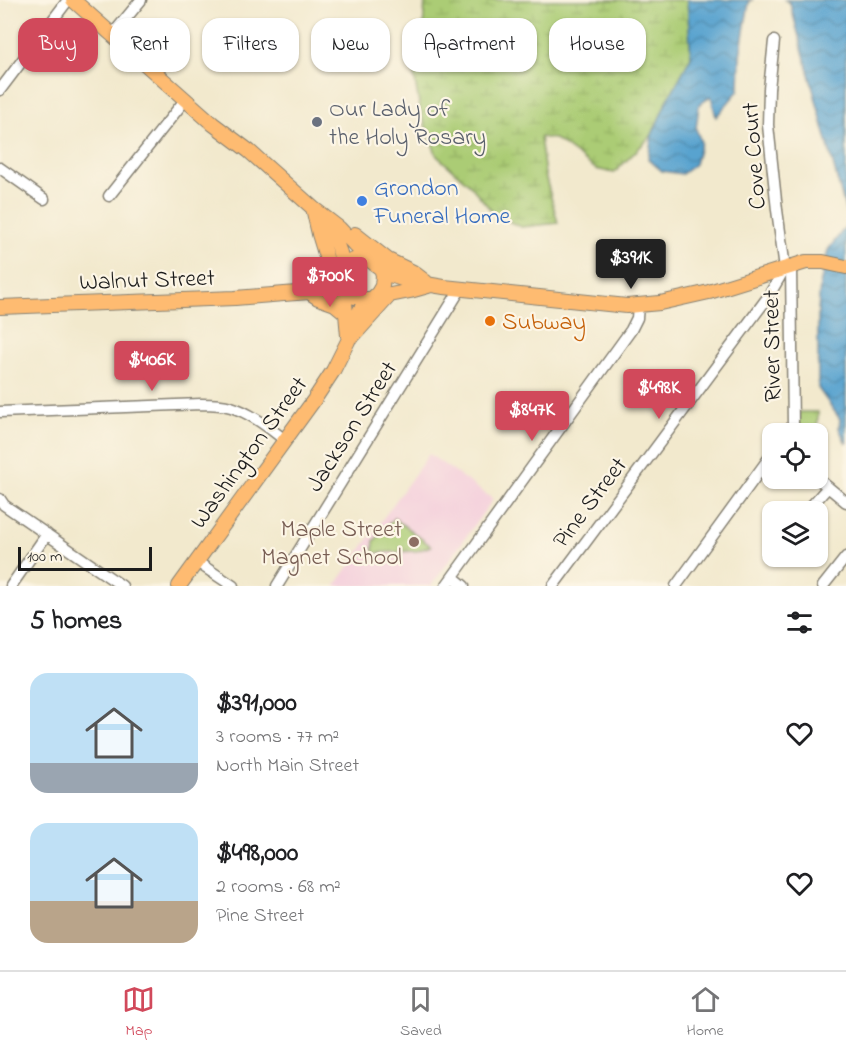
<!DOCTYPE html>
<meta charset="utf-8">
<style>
:root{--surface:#fff;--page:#f6f6f6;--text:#202124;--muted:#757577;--line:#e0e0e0;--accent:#d1495b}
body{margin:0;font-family:"Indie Flower",sans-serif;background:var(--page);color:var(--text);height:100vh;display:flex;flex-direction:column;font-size:22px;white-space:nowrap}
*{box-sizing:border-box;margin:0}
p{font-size:20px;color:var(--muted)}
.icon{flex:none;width:33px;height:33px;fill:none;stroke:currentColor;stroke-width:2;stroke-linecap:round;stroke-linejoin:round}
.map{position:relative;height:586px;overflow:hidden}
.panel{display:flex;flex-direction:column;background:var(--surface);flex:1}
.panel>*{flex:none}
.hud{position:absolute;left:18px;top:18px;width:810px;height:54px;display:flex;gap:12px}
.fabs{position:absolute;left:762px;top:423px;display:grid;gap:12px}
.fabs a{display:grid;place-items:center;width:66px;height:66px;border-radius:12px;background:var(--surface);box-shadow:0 2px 4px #0004;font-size:30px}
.scale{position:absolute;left:18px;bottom:15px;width:134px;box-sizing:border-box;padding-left:6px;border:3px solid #1c1c1c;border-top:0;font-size:16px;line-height:21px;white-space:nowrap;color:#1c1c1c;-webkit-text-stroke:4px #fcf5e5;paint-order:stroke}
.price{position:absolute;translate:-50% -51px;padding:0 14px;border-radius:6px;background:var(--accent);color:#fff;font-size:20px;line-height:39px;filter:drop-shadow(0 2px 3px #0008)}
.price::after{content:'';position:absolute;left:50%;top:36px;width:18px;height:14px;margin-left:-9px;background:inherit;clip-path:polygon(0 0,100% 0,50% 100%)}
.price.selected{background:#222;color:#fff}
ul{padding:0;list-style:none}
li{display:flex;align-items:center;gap:18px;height:150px;padding:0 30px}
li span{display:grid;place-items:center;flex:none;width:168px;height:120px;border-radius:18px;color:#555}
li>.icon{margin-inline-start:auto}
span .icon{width:72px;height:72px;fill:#fffc;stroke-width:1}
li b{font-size:26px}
h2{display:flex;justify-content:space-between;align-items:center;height:72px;padding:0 30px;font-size:26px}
.pill{padding:0 21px;border-radius:18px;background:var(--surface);box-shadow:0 2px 4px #0004;font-size:21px;line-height:54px}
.pill.selected{background:var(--accent);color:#fff}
.tabs{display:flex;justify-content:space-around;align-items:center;height:84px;border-top:2px solid var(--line);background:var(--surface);font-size:16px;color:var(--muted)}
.tabs a{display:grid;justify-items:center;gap:3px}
.tabs .selected{color:var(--accent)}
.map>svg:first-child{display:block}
.built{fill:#f4cfdc}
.wetland{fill:url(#wetland-marsh);stroke:#647448;stroke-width:1.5}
.park{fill:url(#park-tufts);stroke:#647448;stroke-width:1.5}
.water{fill:url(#water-waves);stroke:#3a6076;stroke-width:1.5}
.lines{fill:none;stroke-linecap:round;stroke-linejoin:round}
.minor-casing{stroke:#878274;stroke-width:13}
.major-casing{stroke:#878274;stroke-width:16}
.minor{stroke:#fff;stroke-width:10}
.major{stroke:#febb71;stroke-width:14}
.worship-dot{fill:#6b7280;stroke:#fcf5e5;stroke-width:2}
.shop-dot{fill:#3f7fe0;stroke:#fcf5e5;stroke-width:2}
.food-dot{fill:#e8710a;stroke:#fcf5e5;stroke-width:2}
.education-dot{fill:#8d6e63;stroke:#fcf5e5;stroke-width:2}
.labels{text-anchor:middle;stroke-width:4.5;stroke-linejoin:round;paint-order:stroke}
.worship-label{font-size:24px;fill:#5b616d;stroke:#fcf5e5;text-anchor:start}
.street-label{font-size:24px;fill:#1c1c1c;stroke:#fcf5e5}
.shop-label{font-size:24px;fill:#366cbe;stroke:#fcf5e5;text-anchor:start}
.food-label{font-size:24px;fill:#c56008;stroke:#fcf5e5;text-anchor:start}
.education-label{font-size:24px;fill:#785e54;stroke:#fcf5e5;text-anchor:end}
</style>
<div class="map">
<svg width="846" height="586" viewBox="0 0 846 586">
<defs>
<pattern id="wetland-marsh" width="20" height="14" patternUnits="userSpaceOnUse" patternTransform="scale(1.5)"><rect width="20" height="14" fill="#abcc74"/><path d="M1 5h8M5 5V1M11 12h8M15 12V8" fill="none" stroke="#93af64"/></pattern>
<pattern id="park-tufts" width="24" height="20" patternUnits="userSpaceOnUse" patternTransform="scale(1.5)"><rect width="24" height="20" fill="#abcc74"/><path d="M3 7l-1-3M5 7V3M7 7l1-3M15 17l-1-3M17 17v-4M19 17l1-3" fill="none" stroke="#93af64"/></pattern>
<pattern id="water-waves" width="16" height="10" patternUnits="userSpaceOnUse" patternTransform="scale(1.5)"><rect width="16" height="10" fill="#58a3cf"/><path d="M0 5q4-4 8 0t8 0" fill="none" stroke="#4884a7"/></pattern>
</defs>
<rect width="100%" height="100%" fill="#fcf5e5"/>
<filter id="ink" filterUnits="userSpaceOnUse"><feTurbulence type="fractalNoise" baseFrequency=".0167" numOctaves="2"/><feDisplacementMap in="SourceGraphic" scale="12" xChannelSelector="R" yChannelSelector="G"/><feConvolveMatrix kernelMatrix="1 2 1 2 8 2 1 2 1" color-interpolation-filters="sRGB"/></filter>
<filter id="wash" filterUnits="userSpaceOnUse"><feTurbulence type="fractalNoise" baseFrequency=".008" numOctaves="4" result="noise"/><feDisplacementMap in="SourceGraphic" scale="24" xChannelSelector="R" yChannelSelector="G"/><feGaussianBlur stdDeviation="1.35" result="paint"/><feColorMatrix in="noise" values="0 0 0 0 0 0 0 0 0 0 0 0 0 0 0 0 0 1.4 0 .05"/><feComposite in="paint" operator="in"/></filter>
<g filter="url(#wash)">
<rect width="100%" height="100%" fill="#f2e9cd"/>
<path class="built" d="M429,454l64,45 -62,87h-96z"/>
<path class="wetland" d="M425,0h262l4,57 -25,46 -14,32 -38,38 -18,-4 -41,-30 -15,-2 5,38 13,48 -37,4 -26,-12 -25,-30 -33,-29 -16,-42 -8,-44 10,-39z"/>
<path class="park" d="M799,412h19l-1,21h-19z
M394,518l37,28 -14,5 -44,2 1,-12z"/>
<path class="water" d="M687,0h65l-3,2 -9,53 -1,35 -23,27 -5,-21 -12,9 -3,24 5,13 -6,22 -13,10 -20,-3 -14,-12 4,-24 14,-32 25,-46z
M785,0h61v212l-56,-209z
M846,226v217l-7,-15 1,-9 -22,-31v-78l2,-25 8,-35z"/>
</g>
<g filter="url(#ink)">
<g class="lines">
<defs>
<path id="minor" d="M113,34l28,-34
M0,90l68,-90
M0,168l44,31
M109,196l76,-96
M0,412l201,-8c10,0 20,0 30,3 20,6 38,21 54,33
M788,434l5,-7 -2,-161
M817,478l29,24
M0,499l4,6 118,81
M806,512l22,-25
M197,562l36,24
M453,577l11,9
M11,586l36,-52
M277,586l184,-298
M446,586l185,-256 6,-12 1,-12
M553,586l215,-289 17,-29 -8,-58 -9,-85 1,-36 5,-48
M676,586l96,-132
M823,586l23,-29"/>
<path id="major" d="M73,0l140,124 36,27 64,57 26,20 29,31
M313,208l6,26 7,23v17
M328,220l2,12 6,10 4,11 2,15 -2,7 4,16 4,45
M355,234l33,26 25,12 13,10
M309,292l9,6 17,6 11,9
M296,293l13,-10 33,-15 6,-6 12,-4 8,1 22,16 18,6 36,6 183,19 33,-3 49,-11 97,-30h17l23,5
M0,307l235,-9 74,-6 7,-3 20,1 8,1 7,5 12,3h7l40,-8 18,-5
M354,335l36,-40
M179,586l135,-186 19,-29 15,-30 12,-31 18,-17 4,-7 1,-11 -2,-7"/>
</defs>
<use href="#minor" class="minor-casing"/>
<use href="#major" class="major-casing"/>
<use href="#minor" class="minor"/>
<use href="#major" class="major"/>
</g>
</g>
<circle class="worship-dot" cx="317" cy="122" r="6"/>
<circle class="shop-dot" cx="362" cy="201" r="6"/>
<circle class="food-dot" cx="490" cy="321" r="6"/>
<circle class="education-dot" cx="414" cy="542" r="6"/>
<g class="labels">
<g class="worship-label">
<text x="329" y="116">Our Lady of<tspan x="329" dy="28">the Holy Rosary</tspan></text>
</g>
<g class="street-label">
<text transform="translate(753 156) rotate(-94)" y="8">Cove Court</text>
<text transform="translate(147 279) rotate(-2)" y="8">Walnut Street</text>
<text transform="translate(771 346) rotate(-91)" y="8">River Street</text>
<text transform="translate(351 426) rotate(-58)" y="8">Jackson Street</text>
<text transform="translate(248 452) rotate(-54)" y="8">Washington Street</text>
<text transform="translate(589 502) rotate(-53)" y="8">Pine Street</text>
</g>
<g class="shop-label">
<text x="374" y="195">Grondon<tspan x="374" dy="28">Funeral Home</tspan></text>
</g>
<g class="food-label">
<text x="502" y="329">Subway</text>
</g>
<g class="education-label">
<text x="402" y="536">Maple Street<tspan x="402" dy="28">Magnet School</tspan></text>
</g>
</g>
</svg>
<div class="fabs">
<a><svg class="icon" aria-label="locate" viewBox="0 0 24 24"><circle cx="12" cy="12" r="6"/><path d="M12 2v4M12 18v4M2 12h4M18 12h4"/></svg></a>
<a><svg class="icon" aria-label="layers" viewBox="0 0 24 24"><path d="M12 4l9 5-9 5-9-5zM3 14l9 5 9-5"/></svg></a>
</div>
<div class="scale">100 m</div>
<b class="price selected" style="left:631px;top:290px">$391K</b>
<b class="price" style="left:330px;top:308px">$700K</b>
<b class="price" style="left:152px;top:392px">$406K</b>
<b class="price" style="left:659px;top:420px">$498K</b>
<b class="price" style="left:532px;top:442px">$847K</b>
<div class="hud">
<a class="pill selected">Buy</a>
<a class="pill">Rent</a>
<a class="pill">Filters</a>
<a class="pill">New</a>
<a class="pill">Apartment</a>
<a class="pill">House</a>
</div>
</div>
<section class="panel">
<h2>5 homes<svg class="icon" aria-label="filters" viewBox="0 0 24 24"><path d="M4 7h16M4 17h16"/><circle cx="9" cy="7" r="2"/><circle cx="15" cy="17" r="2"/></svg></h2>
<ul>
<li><span style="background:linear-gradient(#bfe0f5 75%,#9aa5b1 0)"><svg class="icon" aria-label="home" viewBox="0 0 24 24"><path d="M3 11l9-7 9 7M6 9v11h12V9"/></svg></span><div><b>$391,000</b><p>3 rooms · 77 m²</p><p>North Main Street</p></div><svg class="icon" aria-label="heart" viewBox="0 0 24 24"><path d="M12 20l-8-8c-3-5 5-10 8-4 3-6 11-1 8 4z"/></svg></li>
<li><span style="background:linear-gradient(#bfe0f5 65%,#b9a48a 0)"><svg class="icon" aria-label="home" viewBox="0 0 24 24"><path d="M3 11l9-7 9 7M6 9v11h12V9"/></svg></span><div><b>$498,000</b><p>2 rooms · 68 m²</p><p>Pine Street</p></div><svg class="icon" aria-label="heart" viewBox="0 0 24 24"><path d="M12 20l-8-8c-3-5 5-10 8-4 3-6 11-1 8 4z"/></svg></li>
</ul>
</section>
<nav class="tabs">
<a class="selected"><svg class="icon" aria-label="map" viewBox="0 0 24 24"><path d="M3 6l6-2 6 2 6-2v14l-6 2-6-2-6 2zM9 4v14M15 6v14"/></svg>Map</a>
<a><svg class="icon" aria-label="saved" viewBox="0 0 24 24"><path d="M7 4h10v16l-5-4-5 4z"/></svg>Saved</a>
<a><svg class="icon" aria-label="home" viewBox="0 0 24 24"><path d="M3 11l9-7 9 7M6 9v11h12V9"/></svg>Home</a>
</nav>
